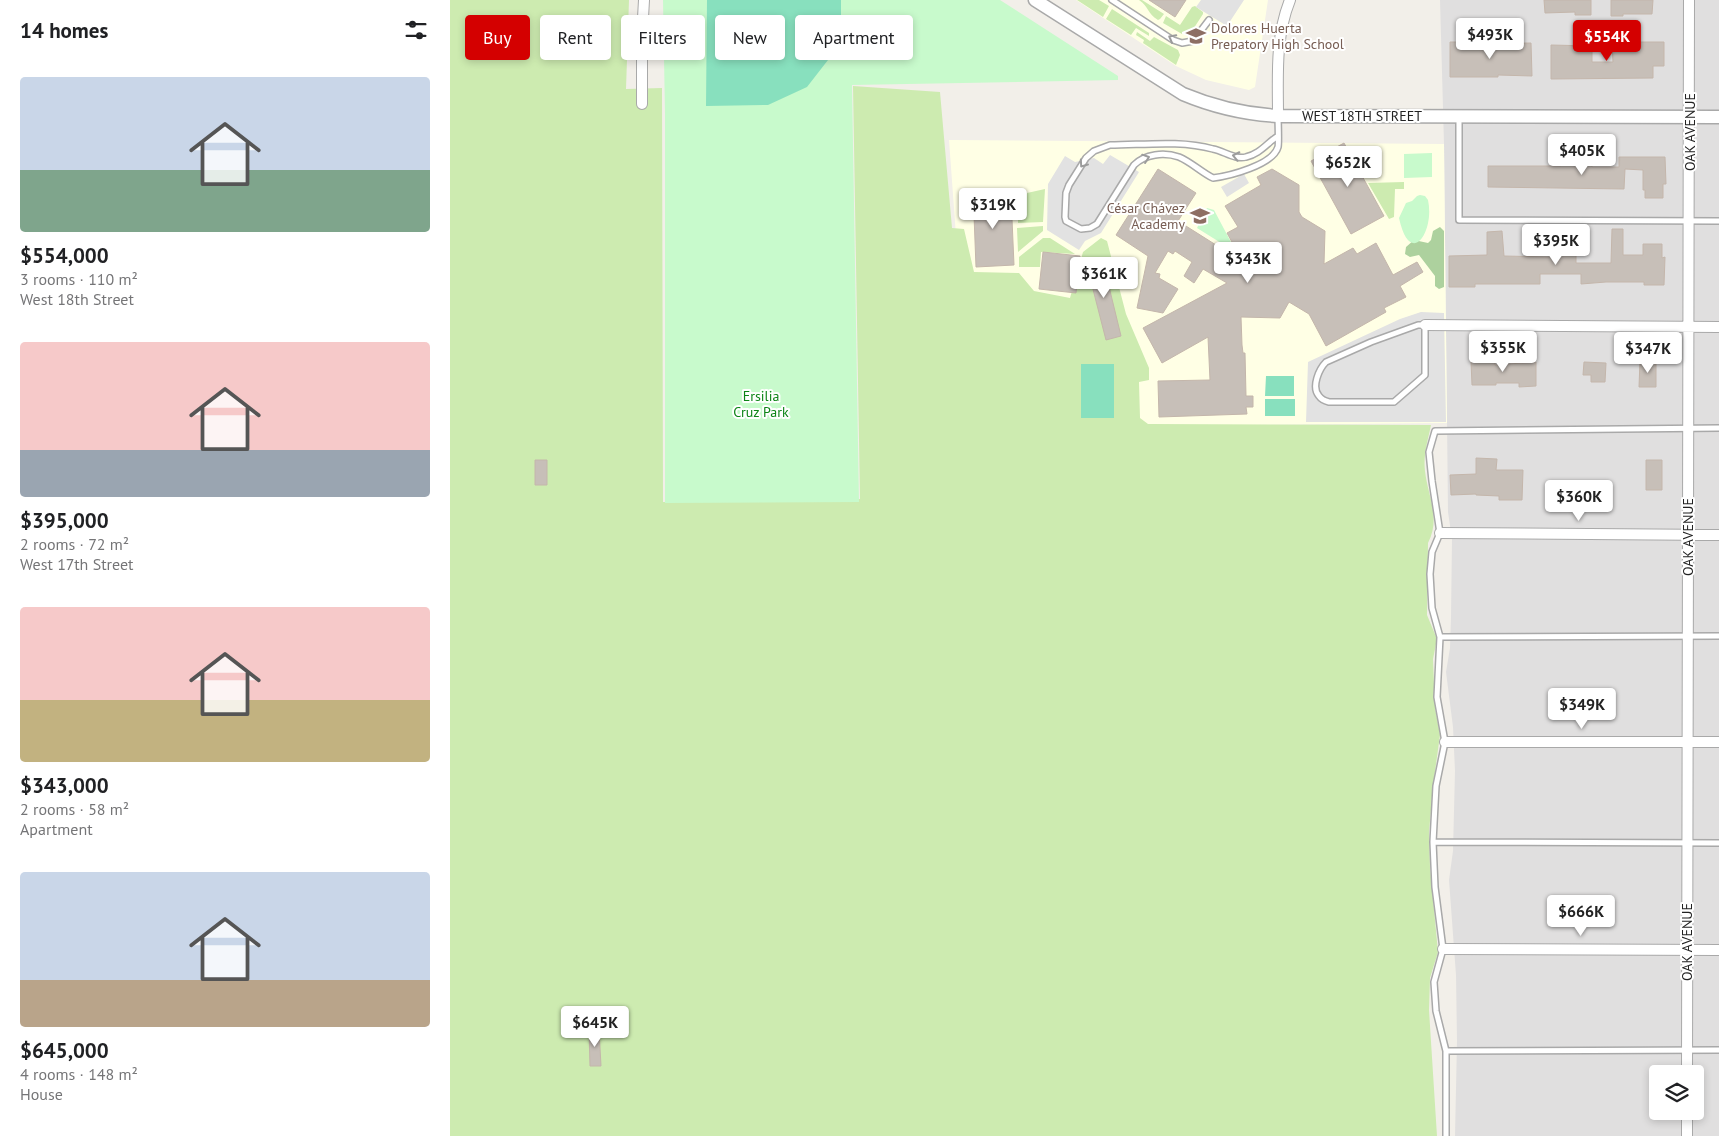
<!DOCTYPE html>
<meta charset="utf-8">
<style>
:root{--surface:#fff;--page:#f6f6f6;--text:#202124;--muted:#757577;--accent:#d40000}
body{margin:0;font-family:"PT Sans",sans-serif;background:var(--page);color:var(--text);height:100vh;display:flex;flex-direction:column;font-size:19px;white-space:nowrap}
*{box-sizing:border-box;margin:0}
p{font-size:16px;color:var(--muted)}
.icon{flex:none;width:28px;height:28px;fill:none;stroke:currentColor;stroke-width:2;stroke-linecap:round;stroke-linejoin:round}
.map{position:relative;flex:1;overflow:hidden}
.side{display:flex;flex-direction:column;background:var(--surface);width:450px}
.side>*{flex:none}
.guide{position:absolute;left:15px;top:15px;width:475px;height:45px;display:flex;gap:10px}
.controls{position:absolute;left:1199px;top:1065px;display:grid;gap:10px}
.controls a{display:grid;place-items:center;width:55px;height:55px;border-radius:5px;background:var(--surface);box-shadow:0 2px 8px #0003;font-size:25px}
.price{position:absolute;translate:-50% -42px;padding:0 11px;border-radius:5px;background:#fff;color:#222;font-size:16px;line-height:32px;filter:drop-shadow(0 1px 2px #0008)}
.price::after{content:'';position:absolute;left:50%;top:30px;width:15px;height:11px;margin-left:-8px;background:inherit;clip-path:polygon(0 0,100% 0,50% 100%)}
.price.current{background:var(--accent);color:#fff}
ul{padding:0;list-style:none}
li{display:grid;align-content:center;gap:10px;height:265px;padding:0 20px}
li span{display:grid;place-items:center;height:155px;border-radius:5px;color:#555}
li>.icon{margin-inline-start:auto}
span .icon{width:90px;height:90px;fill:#fffc;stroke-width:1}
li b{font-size:21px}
h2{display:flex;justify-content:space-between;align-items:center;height:60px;padding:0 20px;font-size:21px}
.tag{padding:0 18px;border-radius:5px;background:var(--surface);box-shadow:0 2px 8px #0003;font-size:18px;line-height:45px}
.tag.current{background:var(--accent);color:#fff}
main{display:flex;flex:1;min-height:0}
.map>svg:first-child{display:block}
.residential{fill:#e0dfdf;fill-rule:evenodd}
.education{fill:#ffffe5}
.grass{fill:#cdebb0}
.forest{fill:#add19e}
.park{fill:#c8facc}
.pitch{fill:#88e0be}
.parking{fill:#e2e2e2}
.building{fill:#c7bfb8;stroke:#c4b6ab}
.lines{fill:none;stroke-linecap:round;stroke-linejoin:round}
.service-casing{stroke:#a9a9a9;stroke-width:8}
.minor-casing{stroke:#a9a9a9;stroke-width:12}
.tertiary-casing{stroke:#a9a9a9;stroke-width:15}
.service{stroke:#fff;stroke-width:5}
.minor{stroke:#fff;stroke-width:10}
.tertiary{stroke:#fff;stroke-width:12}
.oneway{stroke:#9c9c9c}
.labels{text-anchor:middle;stroke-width:4;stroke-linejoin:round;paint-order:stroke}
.education-label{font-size:14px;fill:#785e54;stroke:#fff;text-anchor:start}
.street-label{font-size:14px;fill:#222;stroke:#fff}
.park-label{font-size:14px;fill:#0c8416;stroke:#fff}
</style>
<main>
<section class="side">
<h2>14 homes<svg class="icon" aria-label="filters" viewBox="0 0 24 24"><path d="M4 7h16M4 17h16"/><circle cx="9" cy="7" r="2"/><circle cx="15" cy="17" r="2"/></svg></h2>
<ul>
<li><span style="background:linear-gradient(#c9d6e8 60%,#7fa58c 0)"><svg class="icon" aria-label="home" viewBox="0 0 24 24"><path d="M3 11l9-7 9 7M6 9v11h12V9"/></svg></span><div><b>$554,000</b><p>3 rooms · 110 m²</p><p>West 18th Street</p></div></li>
<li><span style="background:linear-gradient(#f6c9c9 70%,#9aa5b1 0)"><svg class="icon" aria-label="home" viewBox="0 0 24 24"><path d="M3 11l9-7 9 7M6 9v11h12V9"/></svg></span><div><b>$395,000</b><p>2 rooms · 72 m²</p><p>West 17th Street</p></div></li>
<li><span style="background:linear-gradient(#f6c9c9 60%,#c2b280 0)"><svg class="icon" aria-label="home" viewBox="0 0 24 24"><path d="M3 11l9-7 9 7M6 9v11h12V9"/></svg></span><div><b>$343,000</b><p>2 rooms · 58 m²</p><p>Apartment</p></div></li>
<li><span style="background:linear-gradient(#c9d6e8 70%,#b9a48a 0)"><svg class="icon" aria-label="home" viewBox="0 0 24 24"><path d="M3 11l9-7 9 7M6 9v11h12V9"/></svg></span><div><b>$645,000</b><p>4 rooms · 148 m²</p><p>House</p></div></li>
</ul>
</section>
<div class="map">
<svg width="1269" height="1136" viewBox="0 0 1269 1136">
<rect width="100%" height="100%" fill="#f2efe9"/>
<path class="residential" d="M990,0h279v1136h-264l2,-95 -1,-66 -7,-95 4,-29 2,-80 -2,-44 -7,-55 4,-24 1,-31 1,-78 -4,-27 -4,-368zM1208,1074h37v37h-37z"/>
<path class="education" d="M626,0h192l-13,87 -6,3 -43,-10 -30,-14z
M499,140l495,4 3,279 -315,3 -172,-136z"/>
<path class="grass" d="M0,0h179l-3,89 36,-1 1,414 197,-3 -7,-413 87,6 12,136 12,1 10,43 45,1 15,18 36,7 13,-46 18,-14 6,3 19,73 23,54v12l-10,2 1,36 8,6 283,1c-3,15 -8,30 -6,46 3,26 16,47 3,72l-1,72 10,24 -4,20 2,49 5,27 -7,51 -4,46 1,35 8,85 -8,26 -1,32 8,126h-987z
M627,0h22l10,6 -6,11z
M689,0h3l22,14 -4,5 -2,1c-11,-7 -9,-13 -19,-20z
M745,6l8,6v2l-11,17 -10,3 -19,-11 3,-7 14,9 12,-18z
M662,9l37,24v3l-13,-8 -5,7 -25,-16z
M687,32l13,9 4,-4 24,13 2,5 -4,10 -33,-22 1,-3 -8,-5z
M954,182v7h-9l-1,28 -5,2 -21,-36z
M595,189l-2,33 -25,1v-28z
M593,226v5l-25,21 -1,-24z
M593,238h7l25,16 -34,-2 -1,15h-21v-10z"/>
<path class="forest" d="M990,227l4,4v56l-5,2 -4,-3v-10l-16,-21 -9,2 -5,-3 1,-7 8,-7 14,3 3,-3 2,-9z"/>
<path class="park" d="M213,0h337l118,76v4l-266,5 7,417 -194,1v-389z
M982,153v24l-28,1v-24z
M970,195l5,1 3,4c7,32 -18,69 -29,18l7,-15 6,-2 5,-5z
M757,208l7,2 18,34 -3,4 -32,-20z"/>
<path class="pitch" d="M257,0h134v16l-6,35 -28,36 -39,18 -62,1z
M631,364h33v54h-33z
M816,376h28v20h-29z
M815,399h30v17h-30z"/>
<path class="parking" d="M751,0h43l-17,26 -31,-19z
M660,155l29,17 -38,61 -16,8 -6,9 -32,-20 1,-46 17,-28 10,6 19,-4 9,6z
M794,174l5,9 -22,14 -6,-10z
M971,312l23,1 2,109h-140l2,-60 92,-43z"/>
<path class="building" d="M699,0h37l-11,17z
M1094,0h47v15h-16v-3l-30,1z
M1161,0h42l-1,14h-29v2h-12z
M1000,42h27v2l54,-1 1,33 -34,-1v2h-48z
M1186,42h28v24h-11v12l-102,1v-34l41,1v16h21l-1,-17 24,-1z
M894,143l40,73 -33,18 -40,-73z
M1169,157h46l1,27h-3v14h-18v-8h-2v-20l-18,-1 -1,20 -136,-2v-21h73v-2h31v3h27z
M708,169l38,24 -18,28 65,41 -16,-29 11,-6 -13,-21 36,-21 -4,-8 15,-8 27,16v27l3,5 23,14 -1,33 29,-16 4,6 19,-11 17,32 24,-13 6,10 -23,14 6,11 -22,11 2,4 -60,34 -17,-32 -20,-12 -9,16 -39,-1 1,28 1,8h2l1,43h7v11h-7l1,7 -88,3 -1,-36 52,-1 -2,-43 -46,26 -19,-35 84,-45 -24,-14 -9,14 -10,-7 8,-14 -17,-11 -2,3 -5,-3 -13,22 5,1 -1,4 19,11 -15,24 -26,-5 11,-52 -32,-21z
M561,196l3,69 -38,2 -2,-52 -6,1 -1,-19z
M1162,229h11v26h20v-11h19v14l3,-1 -1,28h-20v-3h-38l-25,2v-10h-41v10h-65v3h-26v-31l38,-1v-23l15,-1 2,25 46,1v-5l26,1v10h35z
M593,252l37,4 -4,37 -37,-4z
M652,258l19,78 -15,4 -20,-78z
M1045,360v5l41,-3v24l-17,1v-4h-23v2h-24l-1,-24z
M1190,361h16v26h-17z
M1134,362l22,1 -1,19h-14v-7h-8z
M1026,458l21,1 -1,11h27l-1,30h-23v-4l-23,-1v-1l-25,1 -1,-20 26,-1z
M85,460h12v25h-12z
M1196,460h16v30h-16z
M139,1030h10l2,36h-11z"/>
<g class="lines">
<defs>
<path id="service" d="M662,0l61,40 9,3 11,-2 16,-21
M1009,117v103l260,1
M828,136c-11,7 -18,18 -32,21 -11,3 -22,-6 -33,-8 -33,-9 -70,-4 -103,-4l-16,6 -8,7 -17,27 -3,8 -1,24 1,4 15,8 9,-1 7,-4 37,-59c11,-11 30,-13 45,-8 12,5 22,15 34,21 16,-2 60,-13 65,-31 1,-3 0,-25 0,-31
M968,325h7v50l-31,27h-65c-4,-1 -8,-3 -10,-6 -8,-9 0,-27 7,-34l45,-20z
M990,637l279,-1
M983,842l286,1
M996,1051l273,-1
M996,1136v-85l-10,-40 -2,-29 9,-33 -8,-62 -2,-45 3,-56 9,-44 -8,-45 3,-60 -8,-29 -2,-34 2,-22 8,-19 -8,-52 -3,-29 6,-21 284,-3"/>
<path id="minor" d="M192,104v-68l2,-36
M828,116c0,-39 -3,-79 12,-116
M975,325l294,2
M990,533l279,2
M995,742h274
M993,949l276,1
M1237,1074l2,-1074
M1237,1111v25"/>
<path id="tertiary" d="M585,0l148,94c31,13 61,20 95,22l441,1"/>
</defs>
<use href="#service" class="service-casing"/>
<use href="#minor" class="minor-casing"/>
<use href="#tertiary" class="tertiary-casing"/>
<use href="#service" class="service"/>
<use href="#minor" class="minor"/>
<use href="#tertiary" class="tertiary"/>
</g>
<defs><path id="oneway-chevron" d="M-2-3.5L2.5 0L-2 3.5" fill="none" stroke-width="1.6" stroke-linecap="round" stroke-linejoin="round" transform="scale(1.25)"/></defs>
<g class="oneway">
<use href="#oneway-chevron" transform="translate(722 38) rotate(-152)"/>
<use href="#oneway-chevron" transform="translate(786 156) rotate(-168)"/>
<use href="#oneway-chevron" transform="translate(696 158) rotate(-19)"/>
<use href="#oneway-chevron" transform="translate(633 164) rotate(125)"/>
</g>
<defs>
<symbol id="school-bare" viewBox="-9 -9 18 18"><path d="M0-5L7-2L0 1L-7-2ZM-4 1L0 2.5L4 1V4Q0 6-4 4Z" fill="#8d6e63" stroke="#fff" stroke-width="2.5" paint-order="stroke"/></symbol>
</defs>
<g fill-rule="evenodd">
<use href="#school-bare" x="732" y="22" width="28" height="28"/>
<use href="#school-bare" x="736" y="202" width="28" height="28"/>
</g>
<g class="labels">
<g class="education-label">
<text x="761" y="33">Dolores Huerta<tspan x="761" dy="16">Prepatory High School</tspan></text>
<text x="735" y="213" text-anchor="end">César Chávez<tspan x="735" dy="16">Academy</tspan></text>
</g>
<g class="street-label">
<text x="912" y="121">WEST 18TH STREET</text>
<text transform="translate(1240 132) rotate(-90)" y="5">OAK AVENUE</text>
<text transform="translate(1238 537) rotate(-90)" y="5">OAK AVENUE</text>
<text transform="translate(1237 942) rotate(-90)" y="5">OAK AVENUE</text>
</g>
<g class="park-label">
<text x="311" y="401">Ersilia<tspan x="311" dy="16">Cruz Park</tspan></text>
</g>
</g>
</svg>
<div class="controls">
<a><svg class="icon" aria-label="layers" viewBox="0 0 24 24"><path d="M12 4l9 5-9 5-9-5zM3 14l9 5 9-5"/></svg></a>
</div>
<b class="price" style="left:1040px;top:60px">$493K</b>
<b class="price current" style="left:1157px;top:62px">$554K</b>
<b class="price" style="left:1132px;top:176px">$405K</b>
<b class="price" style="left:898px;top:188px">$652K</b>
<b class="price" style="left:543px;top:230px">$319K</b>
<b class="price" style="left:1106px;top:266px">$395K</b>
<b class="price" style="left:798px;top:284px">$343K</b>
<b class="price" style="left:654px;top:299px">$361K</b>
<b class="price" style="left:1053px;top:373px">$355K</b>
<b class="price" style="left:1198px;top:374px">$347K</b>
<b class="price" style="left:1129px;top:522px">$360K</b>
<b class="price" style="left:1132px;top:730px">$349K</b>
<b class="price" style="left:1131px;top:937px">$666K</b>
<b class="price" style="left:145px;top:1048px">$645K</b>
<div class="guide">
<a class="tag current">Buy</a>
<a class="tag">Rent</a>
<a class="tag">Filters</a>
<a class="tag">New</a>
<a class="tag">Apartment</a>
</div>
</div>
</main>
